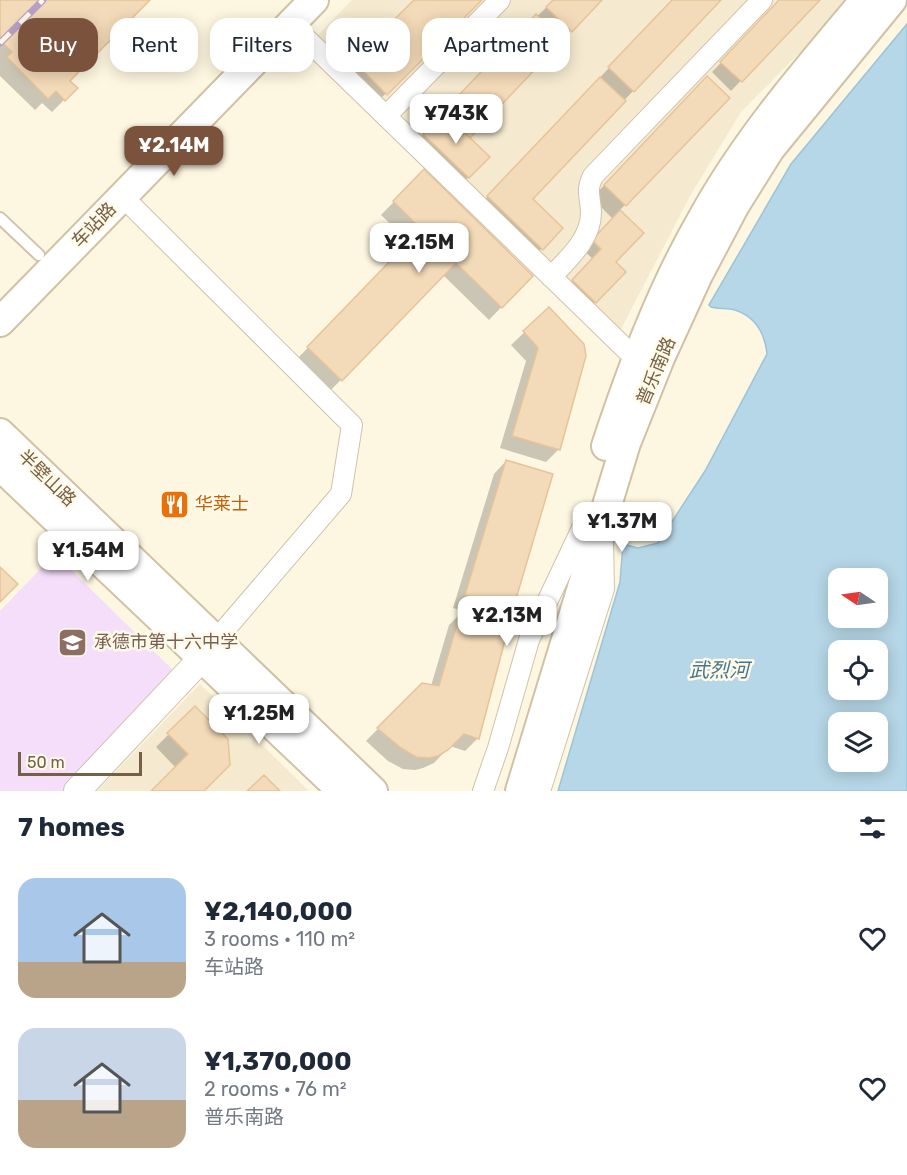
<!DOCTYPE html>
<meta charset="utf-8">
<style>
:root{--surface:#fff;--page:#f6f6f7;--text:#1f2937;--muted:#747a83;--accent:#7b533c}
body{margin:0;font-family:Rubik,"Noto Sans SC",sans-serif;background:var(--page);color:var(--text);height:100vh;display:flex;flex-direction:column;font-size:22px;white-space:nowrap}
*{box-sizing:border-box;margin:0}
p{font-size:20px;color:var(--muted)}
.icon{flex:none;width:33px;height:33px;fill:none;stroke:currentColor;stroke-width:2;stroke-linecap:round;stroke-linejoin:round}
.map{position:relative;height:791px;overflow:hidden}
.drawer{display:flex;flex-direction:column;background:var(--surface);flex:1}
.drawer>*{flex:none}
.top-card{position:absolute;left:18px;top:18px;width:600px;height:54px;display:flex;gap:12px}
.needle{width:39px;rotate:283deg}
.tools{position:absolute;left:828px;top:568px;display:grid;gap:12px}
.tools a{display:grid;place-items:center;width:60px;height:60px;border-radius:12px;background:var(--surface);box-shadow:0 3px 15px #0003;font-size:30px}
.scale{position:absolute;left:18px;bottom:15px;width:124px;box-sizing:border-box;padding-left:6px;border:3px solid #756047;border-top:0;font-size:16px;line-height:21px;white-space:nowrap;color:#756047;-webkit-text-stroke:4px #fffae8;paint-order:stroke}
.price{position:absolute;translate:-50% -51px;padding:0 14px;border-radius:12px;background:#fff;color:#222;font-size:20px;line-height:39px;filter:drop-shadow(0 2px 3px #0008)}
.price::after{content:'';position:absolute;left:50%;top:36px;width:18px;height:14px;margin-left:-9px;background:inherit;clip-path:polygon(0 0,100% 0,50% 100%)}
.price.selected{background:var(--accent);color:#fff}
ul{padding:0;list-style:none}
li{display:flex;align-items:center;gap:18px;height:150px;padding:0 18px}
li span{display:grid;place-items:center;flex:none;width:168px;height:120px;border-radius:18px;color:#555}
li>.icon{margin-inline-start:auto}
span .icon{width:72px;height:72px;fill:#fffc;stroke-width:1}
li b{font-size:26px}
h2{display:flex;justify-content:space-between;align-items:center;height:72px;padding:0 18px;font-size:26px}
.pill{padding:0 21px;border-radius:18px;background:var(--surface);box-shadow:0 3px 15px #0003;font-size:21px;line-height:54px}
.pill.selected{background:var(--accent);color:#fff}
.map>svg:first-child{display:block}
.residential{fill:#f5ead0}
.education{fill:#f4def9}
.water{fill:#b6d7e7;stroke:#9cc4d9;stroke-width:1.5;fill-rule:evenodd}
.shadow{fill:#0003}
.building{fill:#f3dab8;stroke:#e6c498;stroke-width:1.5}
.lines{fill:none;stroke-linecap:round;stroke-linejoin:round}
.service-casing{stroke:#d0c2ab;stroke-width:14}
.minor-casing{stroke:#d0c2ab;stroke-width:22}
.tertiary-casing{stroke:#d0c2ab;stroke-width:28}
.secondary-casing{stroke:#d1c1a5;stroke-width:32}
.service{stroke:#fff;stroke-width:10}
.minor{stroke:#fff;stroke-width:20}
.tertiary{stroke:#fff;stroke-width:26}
.secondary{stroke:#fff;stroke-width:28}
.rail-casing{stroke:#bba0c6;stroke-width:7}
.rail{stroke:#fffae8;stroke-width:4.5;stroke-dasharray:14;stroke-linecap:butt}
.labels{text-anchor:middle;stroke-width:5;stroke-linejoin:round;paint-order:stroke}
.street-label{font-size:18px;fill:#756047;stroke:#fffae8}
.food-label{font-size:18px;fill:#c56008;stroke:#fffae8;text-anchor:start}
.education-label{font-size:18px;fill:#785e54;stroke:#fffae8;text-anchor:start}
.water-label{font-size:20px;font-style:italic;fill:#437690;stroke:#fffae8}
</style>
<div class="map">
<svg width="907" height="791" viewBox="0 0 907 791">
<rect width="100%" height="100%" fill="#fdf7e1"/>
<path class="residential" d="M352,0h492l4,4 -107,108 -51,84 -71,137 -301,-298z
M200,684l109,107h-212z"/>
<path class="education" d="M55,554l122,120 -114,117h-63v-180z"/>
<path class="water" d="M907,24v767h-349l62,-209 3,-38 15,4 20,-5 47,-72 62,-117c-2,-20 -11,-37 -32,-44 -7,-2 -17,-1 -24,-3l-2,-2 82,-141zM838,579h40v39h-40zM838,651h40v39h-40zM838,723h40v39h-40z"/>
<path class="shadow" d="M0,0h148l-80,81 8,7 -24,24 -10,-9 -7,7 -35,-34z
M416,0h64l-107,106 -32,-32z
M554,0h46l-132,138 20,19 -29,30 -45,-43 110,-115z
M673,0h46l-188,199 30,29 -32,34 -54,-52z
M781,0h37l-87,91 -19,-19z
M694,91l34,7 -109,113 -6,51 11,10 -38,39 -23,-21 30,-31 -10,-9 30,-31 -21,-21z
M424,171l107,105 -42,44 -46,-45 -115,118 -33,-32 115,-118 -29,-28z
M549,309l10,140 -13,13 -46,-14 26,-87 -15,-16z
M506,461l45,14 -40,134 -14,14 -19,115 -13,13 -15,-5 -16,17 -11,5 -8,2 -12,-1 -15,-8 -22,-20 56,-57 9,2 18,-61 14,-14 -10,-3 41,-134z
M195,708l7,83h-49l23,-23 -20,-21z"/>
<path class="building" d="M0,0h150l-80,81 8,7 -13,13 -9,-10 -8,8 -41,-42 5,-5 -12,-12z
M414,0h68l-95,95 -34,-35z
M553,0h49l-30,32 -26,-25z
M672,0h49l-87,92 -26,-25z
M779,0h41l-78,82 -22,-20z
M536,14l27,26 -93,98 -27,-26z
M707,76l23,22 -104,108 -22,-21z
M600,77l26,24 -93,98 30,29 -20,22 -56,-54z
M443,112l47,45 -21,21 -46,-44z
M424,169l109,107 -31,32 -46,-45 -114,118 -35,-34 114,-118 -28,-28z
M620,210l24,23 -28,29 10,10 -30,31 -24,-23 29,-31 -9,-9z
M549,307l35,37 2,12 -26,94 -48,-14 26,-88 -15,-17z
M506,460l47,14 -40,135 -48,-14z
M0,567l18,17 -18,18z
M461,611l48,14 -30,114 -15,-5 -16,16 -10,6 -9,2 -13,-1 -15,-9 -24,-20 45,-45 17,3z
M195,706l33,33 2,26 -26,26h-53l37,-37 -21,-21z
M264,775l16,16h-33z"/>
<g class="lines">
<defs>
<path id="service" d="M0,218l39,37"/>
<path id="minor" d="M291,24l346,336
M386,116l114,-116
M122,196l230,229 -11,69 -125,146
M551,277c17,-18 40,-38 40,-64 0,-16 -6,-21 2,-37l169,-176
M483,791l15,-43 31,-108 55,-116
M540,791l64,-202 -1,-51"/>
<path id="tertiary" d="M77,791l125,-133"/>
<path id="secondary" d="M0,322l314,-322
M0,433l373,358
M606,446c26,-78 55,-156 96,-227 44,-80 104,-149 163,-219
M0,466l342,325
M520,791l106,-348 34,-85 38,-83 37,-70 35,-56 122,-149"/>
</defs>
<use href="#service" class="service-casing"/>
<use href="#minor" class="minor-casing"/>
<use href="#tertiary" class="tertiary-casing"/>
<use href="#secondary" class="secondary-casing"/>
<use href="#service" class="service"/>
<use href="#minor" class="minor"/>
<use href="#tertiary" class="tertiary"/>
<use href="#secondary" class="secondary"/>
<defs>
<path id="rail" d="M0,43l43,-43"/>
</defs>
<use href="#rail" class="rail-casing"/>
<use href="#rail" class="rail"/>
</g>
<defs>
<symbol id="restaurant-square" viewBox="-11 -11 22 22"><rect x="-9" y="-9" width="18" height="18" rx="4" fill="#e8710a" stroke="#fffae8"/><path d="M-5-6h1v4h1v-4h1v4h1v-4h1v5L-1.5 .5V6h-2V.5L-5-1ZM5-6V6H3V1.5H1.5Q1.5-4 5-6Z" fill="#fff"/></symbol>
<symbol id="school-square" viewBox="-11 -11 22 22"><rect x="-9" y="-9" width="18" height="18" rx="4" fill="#8d6e63" stroke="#fffae8"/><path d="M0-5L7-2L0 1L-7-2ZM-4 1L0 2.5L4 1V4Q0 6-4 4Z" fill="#fff"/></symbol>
</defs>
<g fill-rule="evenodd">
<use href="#restaurant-square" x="158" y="488" width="33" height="33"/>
<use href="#school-square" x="56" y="626" width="33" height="33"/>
</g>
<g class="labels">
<g class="street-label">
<text transform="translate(94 225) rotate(-46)" y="6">车站路</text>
<text transform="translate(656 371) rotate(-67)" y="6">普乐南路</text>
<text transform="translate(47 478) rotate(44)" y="6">半壁山路</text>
</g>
<g class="food-label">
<text x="195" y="510">华莱士</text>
</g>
<g class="education-label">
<text x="94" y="648">承德市第十六中学</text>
</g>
<g class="water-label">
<text x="719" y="677">武烈河</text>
</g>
</g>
</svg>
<div class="tools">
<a><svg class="needle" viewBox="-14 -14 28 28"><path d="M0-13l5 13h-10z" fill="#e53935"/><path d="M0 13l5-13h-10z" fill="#747a83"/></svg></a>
<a><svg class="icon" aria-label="locate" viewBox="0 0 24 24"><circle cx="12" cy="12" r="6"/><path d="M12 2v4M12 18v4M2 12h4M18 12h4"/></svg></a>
<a><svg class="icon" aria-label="layers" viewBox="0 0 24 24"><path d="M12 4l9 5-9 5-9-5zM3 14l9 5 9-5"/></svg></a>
</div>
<div class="scale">50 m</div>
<b class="price" style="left:456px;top:145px">¥743K</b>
<b class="price selected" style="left:174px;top:177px">¥2.14M</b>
<b class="price" style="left:419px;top:274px">¥2.15M</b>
<b class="price" style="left:622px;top:553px">¥1.37M</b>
<b class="price" style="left:88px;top:582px">¥1.54M</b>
<b class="price" style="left:507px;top:647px">¥2.13M</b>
<b class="price" style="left:259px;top:745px">¥1.25M</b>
<div class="top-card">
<a class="pill selected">Buy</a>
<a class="pill">Rent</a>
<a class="pill">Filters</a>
<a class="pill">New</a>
<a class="pill">Apartment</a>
</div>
</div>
<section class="drawer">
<h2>7 homes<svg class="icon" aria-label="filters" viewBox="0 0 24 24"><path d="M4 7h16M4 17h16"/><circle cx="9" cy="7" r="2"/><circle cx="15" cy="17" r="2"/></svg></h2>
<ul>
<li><span style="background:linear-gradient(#a9c7e8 70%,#b9a48a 0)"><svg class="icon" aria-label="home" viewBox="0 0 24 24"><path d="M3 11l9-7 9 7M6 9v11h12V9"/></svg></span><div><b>¥2,140,000</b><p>3 rooms · 110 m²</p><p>车站路</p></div><svg class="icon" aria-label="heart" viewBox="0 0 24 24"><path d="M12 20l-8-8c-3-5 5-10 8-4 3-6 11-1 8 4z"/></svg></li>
<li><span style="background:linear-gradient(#c9d6e8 60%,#b9a48a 0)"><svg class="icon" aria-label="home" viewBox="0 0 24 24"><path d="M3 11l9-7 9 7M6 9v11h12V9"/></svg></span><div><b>¥1,370,000</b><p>2 rooms · 76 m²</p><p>普乐南路</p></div><svg class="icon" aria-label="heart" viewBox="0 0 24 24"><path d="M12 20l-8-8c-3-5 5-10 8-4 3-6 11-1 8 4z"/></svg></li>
</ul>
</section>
